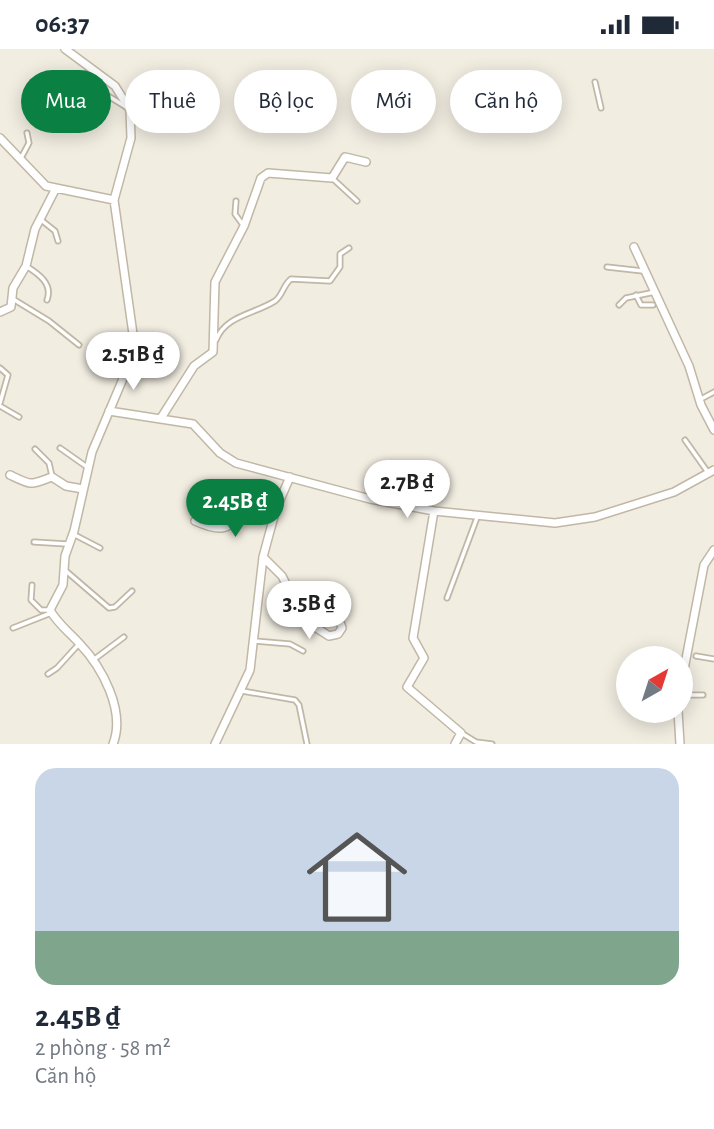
<!DOCTYPE html>
<html lang="vi">
<meta charset="utf-8">
<style>
:root{--surface:#fff;--page:#f6f6f7;--text:#1f2937;--muted:#747a83;--line:#e0e1e3;--accent:#0b8043}
body{margin:0;font-family:"Alegreya Sans",sans-serif;background:var(--page);color:var(--text);height:100vh;display:flex;flex-direction:column;font-size:26px;white-space:nowrap}
*{box-sizing:border-box;margin:0}
p{font-size:23px;color:var(--muted)}
.icon{flex:none;width:38px;height:38px;fill:none;stroke:currentColor;stroke-width:2;stroke-linecap:round;stroke-linejoin:round}
.map{position:relative;height:695px;overflow:hidden}
.side{display:flex;flex-direction:column;background:var(--surface);flex:1}
.side>*{flex:none}
.guide{position:absolute;left:21px;top:21px;width:672px;height:63px;display:flex;gap:14px}
.needle{width:46px;rotate:39deg}
.tools{position:absolute;left:616px;top:597px;display:grid;gap:14px}
.tools a{display:grid;place-items:center;width:77px;height:77px;border-radius:50%;background:var(--surface);box-shadow:0 4px 18px #0003;font-size:35px}
.price{position:absolute;translate:-50% -60px;padding:0 16px;border-radius:24px;background:#fff;color:#222;font-size:23px;line-height:46px;filter:drop-shadow(0 2px 4px #0008)}
.price::after{content:'';position:absolute;left:50%;top:42px;width:21px;height:16px;margin-left:-10px;background:inherit;clip-path:polygon(0 0,100% 0,50% 100%)}
.price.on{background:var(--accent);color:#fff}
ul{padding:0;list-style:none}
li{display:grid;align-content:center;gap:14px;height:371px;padding:0 35px}
li+li{border-top:2px solid var(--line)}
li span{display:grid;place-items:center;height:217px;border-radius:21px;color:#555}
li>.icon{margin-inline-start:auto}
span .icon{width:126px;height:126px;fill:#fffc;stroke-width:1}
li b{font-size:30px}
.pill{padding:0 24px;border-radius:32px;background:var(--surface);box-shadow:0 4px 18px #0003;font-size:24px;line-height:63px}
.pill.on{background:var(--accent);color:#fff}
.status{display:flex;justify-content:space-between;align-items:center;height:49px;padding:0 35px;background:var(--surface);direction:ltr}
.status svg{height:19px;fill:currentColor}
.map>svg:first-child{display:block}
.lines{fill:none;stroke-linecap:round;stroke-linejoin:round}
.lane-casing{stroke:#c1b7a6;stroke-width:7}
.street-casing{stroke:#c1b7a6;stroke-width:10}
.lane{stroke:#fff;stroke-width:3.5}
.street{stroke:#fff;stroke-width:7}
</style>
<div class="status"><b>06:37</b><svg viewBox="0 0 49 12"><path d="M0 12V9h3v3zM5 12V6h3v6zM10 12V3h3v9zM15 12V0h3v12zM26 1h20v11H26zM47 4h2v5h-2z"/></svg></div>
<div class="map">
<svg width="714" height="695" viewBox="0 0 714 695">
<rect width="100%" height="100%" fill="#f2ede1"/>
<g class="lines">
<defs>
<path id="lane" d="M595,33l6,26
M110,48l16,10
M21,109l8,-15 -2,-10
M332,129l25,23
M236,152l-1,13 8,11
M40,170l15,12 3,10
M26,217c13,8 27,18 21,34
M607,218l36,4
M636,246l5,10h12
M13,250l36,22 30,24
M619,256l7,-7 29,-6
M216,291c10,-25 39,-26 59,-39 8,-6 8,-16 16,-22l39,2 10,-14v-13l9,-6
M0,319l8,7 -8,28
M701,350l13,-7
M0,357l19,11
M685,391l22,31
M60,399l27,19
M35,400l14,14 3,13
M73,485l27,14
M34,493l33,2
M66,522l43,37 6,-1 17,-16
M32,536l-1,15 10,10h9
M447,549l31,-83
M13,579l38,-15
M255,592l35,3 13,7
M696,607l18,3
M92,612l32,-24
M48,625l9,-6 21,-23
M242,642l53,9 4,5 8,39
M681,646h22
M463,685l13,8 16,2"/>
<path id="street" d="M65,0l50,37 15,24 1,28 -17,62 20,141 -12,40 -30,71 -18,79 -9,25 -2,29 -13,25c7,13 19,22 29,33 23,24 47,68 34,101
M0,89l46,48 68,14
M634,198l55,119 12,39 13,25
M0,263l11,-5 2,-19 13,-22 9,-37 20,-39
M109,362l84,13 27,29 16,10 134,36 64,12 121,12 40,-6 79,-25 40,-22
M161,369l33,-52 19,-14 2,-70 29,-56 17,-48 7,-5 64,5 13,-21 21,5
M10,426c23,11 19,10 42,2l14,9 17,3
M434,462l-21,127 11,20 -17,29 54,46 -6,11
M195,472c36,16 33,3 56,-17l25,5
M263,508l19,19 22,44 25,16 9,-2 4,-6 -9,-26
M681,636l23,-120 10,-15
M678,662l2,33
M215,695l35,-74 13,-113 13,-48 14,-32"/>
</defs>
<use href="#lane" class="lane-casing"/>
<use href="#street" class="street-casing"/>
<use href="#lane" class="lane"/>
<use href="#street" class="street"/>
</g>
</svg>
<div class="tools">
<a><svg class="needle" viewBox="-14 -14 28 28"><path d="M0-13l5 13h-10z" fill="#e53935"/><path d="M0 13l5-13h-10z" fill="#747a83"/></svg></a>
</div>
<b class="price" style="left:133px;top:343px">2.51B ₫</b>
<b class="price" style="left:407px;top:471px">2.7B ₫</b>
<b class="price on" style="left:235px;top:490px">2.45B ₫</b>
<b class="price" style="left:309px;top:592px">3.5B ₫</b>
<div class="guide">
<a class="pill on">Mua</a>
<a class="pill">Thuê</a>
<a class="pill">Bộ lọc</a>
<a class="pill">Mới</a>
<a class="pill">Căn hộ</a>
</div>
</div>
<section class="side">
<ul>
<li><span style="background:linear-gradient(#c9d6e8 75%,#7fa58c 0)"><svg class="icon" aria-label="home" viewBox="0 0 24 24"><path d="M3 11l9-7 9 7M6 9v11h12V9"/></svg></span><div><b>2.45B ₫</b><p>2 phòng · 58 m²</p><p>Căn hộ</p></div></li>
</ul>
</section>
